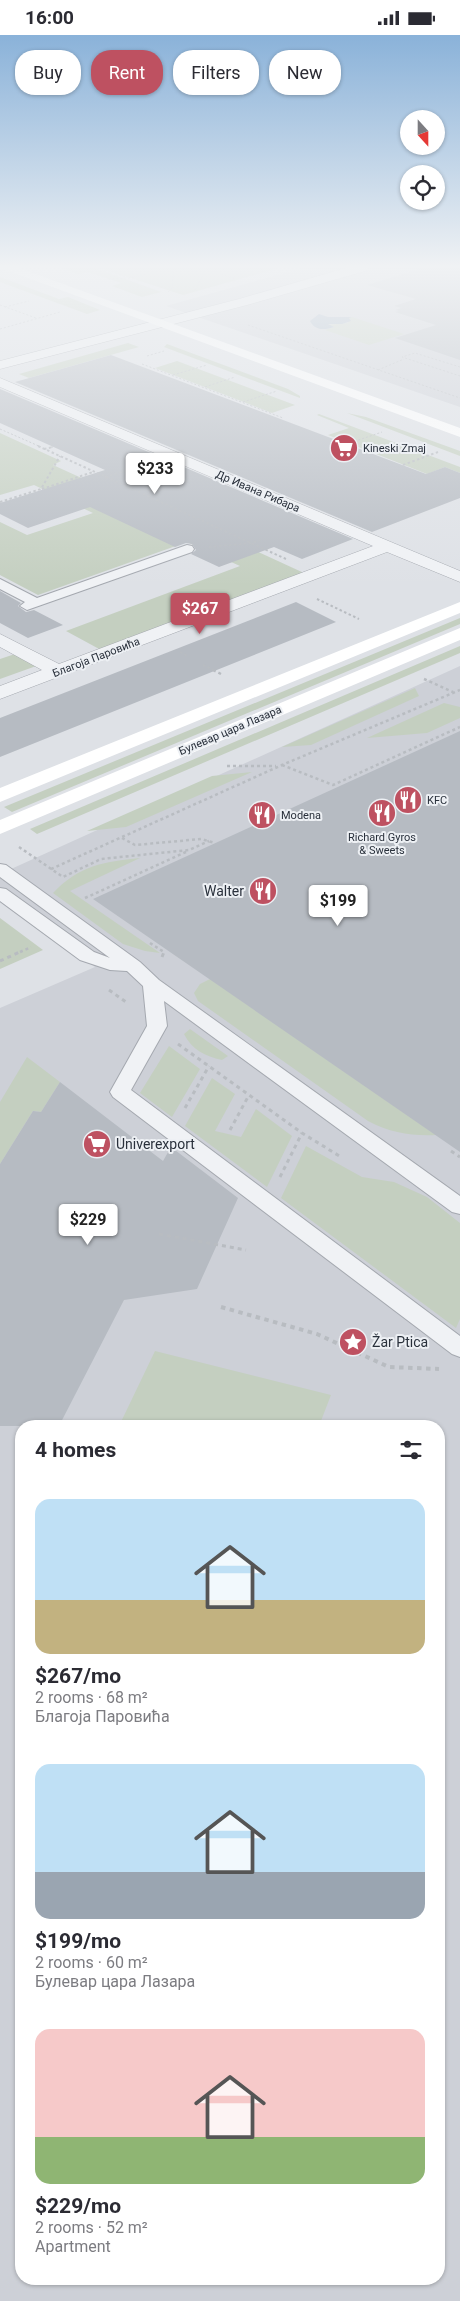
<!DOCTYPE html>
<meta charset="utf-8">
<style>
:root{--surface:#fff;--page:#f7f7f7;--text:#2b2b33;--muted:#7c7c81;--accent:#be5161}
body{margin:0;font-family:Roboto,sans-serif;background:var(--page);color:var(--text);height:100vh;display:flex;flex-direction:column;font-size:19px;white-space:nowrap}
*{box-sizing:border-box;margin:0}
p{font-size:16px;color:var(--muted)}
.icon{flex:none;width:28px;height:28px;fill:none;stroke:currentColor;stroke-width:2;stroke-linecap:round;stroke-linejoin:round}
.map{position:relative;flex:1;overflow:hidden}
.drawer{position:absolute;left:15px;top:1385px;width:430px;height:865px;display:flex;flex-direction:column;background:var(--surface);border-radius:20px;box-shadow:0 1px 4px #0004}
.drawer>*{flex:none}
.banner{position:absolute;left:15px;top:15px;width:430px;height:45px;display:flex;gap:10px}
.needle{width:32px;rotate:159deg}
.tools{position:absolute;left:400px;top:75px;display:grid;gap:10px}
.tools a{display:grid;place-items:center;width:45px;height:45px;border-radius:50%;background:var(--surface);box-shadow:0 1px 4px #0004;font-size:25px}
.price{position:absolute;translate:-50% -42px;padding:0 11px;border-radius:5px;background:#fff;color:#222;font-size:16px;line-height:32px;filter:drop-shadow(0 1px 2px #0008)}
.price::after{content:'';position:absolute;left:50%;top:30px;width:15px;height:11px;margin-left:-8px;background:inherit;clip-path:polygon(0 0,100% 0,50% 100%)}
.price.on{background:var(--accent);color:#fff}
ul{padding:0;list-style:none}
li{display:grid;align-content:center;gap:10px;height:265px;padding:0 20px}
li span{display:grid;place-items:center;height:155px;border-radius:15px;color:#555}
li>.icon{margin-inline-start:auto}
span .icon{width:90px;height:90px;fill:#fffc;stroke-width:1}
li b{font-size:21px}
h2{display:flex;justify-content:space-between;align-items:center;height:60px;padding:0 20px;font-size:21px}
.tag{padding:0 18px;border-radius:20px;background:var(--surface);box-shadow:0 1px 4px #0004;font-size:18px;line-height:45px}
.tag.on{background:var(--accent);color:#fff}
.status{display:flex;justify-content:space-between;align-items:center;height:35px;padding:0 25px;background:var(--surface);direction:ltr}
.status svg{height:14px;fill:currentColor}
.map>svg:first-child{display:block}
.built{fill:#cdd0d7;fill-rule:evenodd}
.green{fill:#c4cfc0}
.water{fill:#9dafc2}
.building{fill:#b6bbc2}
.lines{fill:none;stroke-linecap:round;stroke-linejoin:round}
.service-casing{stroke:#a4a8af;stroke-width:2}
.minor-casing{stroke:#a4a8af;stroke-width:1}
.tertiary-casing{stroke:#a4a8af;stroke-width:1}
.path-far4{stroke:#b8bcc1;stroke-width:1;stroke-dasharray:2 2;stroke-linecap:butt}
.path-far3{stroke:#b8bcc1;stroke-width:2;stroke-dasharray:2.5 2.5;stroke-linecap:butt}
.path-far2{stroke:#b8bcc1;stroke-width:2.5;stroke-dasharray:3 3;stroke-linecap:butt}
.path-far1{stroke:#b8bcc1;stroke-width:3;stroke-dasharray:4 4;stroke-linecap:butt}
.path{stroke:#b8bcc1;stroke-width:4;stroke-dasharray:4.5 4.5;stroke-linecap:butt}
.service{fill:#f0f2f5;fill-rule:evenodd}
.minor{fill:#f0f2f5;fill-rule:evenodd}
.tertiary{fill:#f0f2f5;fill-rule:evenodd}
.secondary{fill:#fff;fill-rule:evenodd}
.labels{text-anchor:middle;stroke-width:4;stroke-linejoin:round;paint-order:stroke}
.far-poi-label{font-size:11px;fill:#29303b;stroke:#edf0f4;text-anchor:start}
.far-street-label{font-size:11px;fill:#29303b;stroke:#edf0f4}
.poi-label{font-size:14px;fill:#29303b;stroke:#edf0f4;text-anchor:start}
</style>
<div class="status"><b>16:00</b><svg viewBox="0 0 49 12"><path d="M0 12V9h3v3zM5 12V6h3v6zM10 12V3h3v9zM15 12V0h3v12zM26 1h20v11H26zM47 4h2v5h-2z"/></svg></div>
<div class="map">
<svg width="460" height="2266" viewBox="0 0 460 2266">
<rect width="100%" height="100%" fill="#dee1e6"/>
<path class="built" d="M303,233h157v139l-294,-101z
M460,631v1635h-460v-1293l95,-41 -95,-67v-26zM21,1391h418v853h-418z"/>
<path class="green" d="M61,233h34l66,24 -19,5 -30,-11 9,-3 -33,-11 -10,2z
M100,233h179l-96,27z
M0,242l59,22 9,-2 32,13 -13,4 -87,-32z
M352,282l52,17 -35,11 -44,-15 9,-3 -8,-2 22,-2v-5z
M128,308l11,4 -110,31 -10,-4z
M167,309l121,45 12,7v2l-136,-51z
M177,326l118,44 -23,8 -117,-45z
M347,378l19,4 94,34v5z
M319,379l141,53v6l-15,-6 -18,7 -99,-39 21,-7 -32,-13z
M0,398l61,28 -8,4 77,35 8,-3 166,76 -203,77 -35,-19 174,-65 -53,-24 -149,53 -38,-20v-53l27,13 66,-22 -59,-28 -34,10z
M460,583v6l-448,188 -8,-5z
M460,611v7l-423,181 -7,-5z
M18,618l21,12 -39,14v-20z
M415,653l4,8 -108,49 -29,2z
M444,668l16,4v11l-33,15 -60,5z
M252,737l-126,55 -39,4 125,-55z
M140,823l-70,33 90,62 -15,-2 -22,-7 -70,-51c27,-28 50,-31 87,-35z
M0,883l43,32 -43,19z
M210,944l226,156c-25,1 -45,-2 -68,-14l-170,-120 -4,-8 6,-9z
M190,994l38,27 -6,4c-17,-4 -30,-10 -38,-26z
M169,1011l31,23 -28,48 -32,-24z
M27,1022l33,25 -19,30 -8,-1 -33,53v-62z
M212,1043l23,16 -20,37 26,6 15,-28 36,27 -25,51 -82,-61z
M306,1111l56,31 32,5 33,15 33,26v96l-4,9 -175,-130z
M155,1316l176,44 -12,31h-200z"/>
<path class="water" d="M319,279l9,3h24l-3,1 2,3 -9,3h-14l6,3c-9,3 -19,4 -24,-6z"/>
<path class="building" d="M423,233h37v92l-65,-22 41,-13 -41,-13 4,-1 -4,-1 6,-2 -7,-2 22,-7 -49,-14z
M111,320l315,119 19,-7 15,6v25l-88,34 -357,-150z
M0,354l353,150 -51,20 -28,-12 -55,20 -28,-13 5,-4 -4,-6 -6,-1 -11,4 -85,-40 -62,21 -28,-14v-11l105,-33 -105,-47z
M0,556l21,12 -3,3 8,6 8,-2 29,15 -35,13 -28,-15z
M296,567l40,20 -336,135v-39z
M460,696v421l-367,-253z
M60,1047l103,79 8,-14 67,51 -41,91 -73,11 -65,126h-59v-262l33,-53 8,1z"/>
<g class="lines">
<defs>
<path id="service" d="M187,510l5,1 2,3 -2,3 -165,58 -7,-4 5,-4 -25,-13v-10l37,19z
M0,829l6,1 134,97 19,18 301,216v18l-8,-2 -288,-211 3,25 -36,64 329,246v21l-8,-3 -339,-257 -3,-5 37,-66 -4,-40 -16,-15 -17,-1 -30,-10 -80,-59v-13l6,1 88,63 16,6 -110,-81z"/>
<path id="minor" d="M0,343l460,193v11l-73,-30 -387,147v-13l42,-16 -42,-23v-13l59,30 314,-118 -373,-159z"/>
<path id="tertiary" d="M346,233h21l-2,3 -118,34 -247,64v-8l239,-62z"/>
</defs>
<use href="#service" class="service-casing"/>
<use href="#minor" class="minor-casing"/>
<use href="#tertiary" class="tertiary-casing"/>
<path class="path-far4" d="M100,233l26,9
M206,234l30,10
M108,244l21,-1 43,-10
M195,255l11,-21
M168,257l4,-4 2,-20
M0,270l36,13
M5,272l24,-6
M248,290l212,73
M0,294l60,-17
M147,321l17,-5
M142,329l141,54
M460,332l-45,-14 -13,4 58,19
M378,335l26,-11
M173,340l34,-10
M205,352l30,-10
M243,367l34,-11
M0,394l41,18
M347,409l35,-12
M51,412h2"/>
<path class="path-far3" d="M38,411l248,113
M44,414l9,-2
M403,430l35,-13
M105,442l32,-10
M42,454l51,-17
M0,467l41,-13 19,-33
M209,512l43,-4 8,-3
M317,564l42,20
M180,617l9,5
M203,630l13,6"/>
<path class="path-far2" d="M213,635l8,4
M424,644l29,13
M282,730l51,20 127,-58
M227,731h49
M122,803l13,7 66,-6 14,4
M19,812l44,30 38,-18 88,-9 20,-9
M51,834l231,-104 178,-75
M85,863l101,-46
M150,908l14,9
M20,917l11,-5"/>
<path class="path-far1" d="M162,922l2,-5 -2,-1
M0,926l22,-10
M109,955l17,12
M178,1009l124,89 39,24
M185,1073l24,-42
M230,1095l19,-35
M451,1116l9,6
M280,1142l22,-44
M159,1199l87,16"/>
<path class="path" d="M221,1272l96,27 72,33 50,2"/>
<use href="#service" class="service"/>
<use href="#minor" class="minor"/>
<use href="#tertiary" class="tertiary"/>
<path class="secondary" d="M1,233h18l441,160v9z
M460,567v11l-460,189v-14z
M460,593v12l-460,194v-14z"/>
</g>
<linearGradient id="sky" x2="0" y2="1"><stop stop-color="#8ab2d9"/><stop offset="0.42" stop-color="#f0f2f4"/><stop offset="1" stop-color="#f0f2f4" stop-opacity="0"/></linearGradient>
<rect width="460" height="551" fill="url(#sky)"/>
<defs>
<symbol id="supermarket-disc" viewBox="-11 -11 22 22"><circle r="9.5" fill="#be5161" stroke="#edf0f4"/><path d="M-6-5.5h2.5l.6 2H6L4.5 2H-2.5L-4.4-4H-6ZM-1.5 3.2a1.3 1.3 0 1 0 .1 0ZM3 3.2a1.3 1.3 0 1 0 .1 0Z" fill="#fff"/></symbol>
<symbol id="restaurant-disc" viewBox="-11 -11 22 22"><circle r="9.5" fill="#be5161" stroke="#edf0f4"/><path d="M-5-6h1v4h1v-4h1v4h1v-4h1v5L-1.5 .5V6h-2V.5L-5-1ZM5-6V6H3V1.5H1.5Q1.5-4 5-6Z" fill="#fff"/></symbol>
<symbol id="sight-disc" viewBox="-11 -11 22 22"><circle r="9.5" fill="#be5161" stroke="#edf0f4"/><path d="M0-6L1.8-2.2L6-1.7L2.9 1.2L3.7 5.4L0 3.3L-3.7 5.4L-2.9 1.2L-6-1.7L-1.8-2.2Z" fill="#fff"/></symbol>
</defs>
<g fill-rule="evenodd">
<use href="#supermarket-disc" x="328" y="397" width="32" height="32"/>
<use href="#restaurant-disc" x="392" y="749" width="32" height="32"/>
<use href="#restaurant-disc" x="366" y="762" width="32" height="32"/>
<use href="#restaurant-disc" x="246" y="764" width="32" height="32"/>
<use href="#restaurant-disc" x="247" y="840" width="32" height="32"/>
<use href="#supermarket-disc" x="81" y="1093" width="32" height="32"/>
<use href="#sight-disc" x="337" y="1291" width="32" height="32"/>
</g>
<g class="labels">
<g class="far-poi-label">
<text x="363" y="417">Kineski Zmaj</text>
<text x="427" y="769">KFC</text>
<text x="281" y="784">Modena</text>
<text x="382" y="806" text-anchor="middle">Richard Gyros<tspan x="382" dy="13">&amp; Sweets</tspan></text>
</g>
<g class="far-street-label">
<text transform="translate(258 456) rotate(23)" y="4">Др Ивана Рибара</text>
<text transform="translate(96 622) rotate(-21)" y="4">Благоја Паровића</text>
<text transform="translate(230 695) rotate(-23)" y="4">Булевар цара Лазара</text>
</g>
<g class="poi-label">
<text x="244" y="861" text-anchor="end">Walter</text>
<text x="116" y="1114">Univerexport</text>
<text x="372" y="1312">Žar Ptica</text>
</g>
</g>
</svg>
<div class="tools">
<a><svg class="needle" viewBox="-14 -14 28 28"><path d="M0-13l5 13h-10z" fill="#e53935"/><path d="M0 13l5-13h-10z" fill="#7c7c81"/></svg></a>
<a><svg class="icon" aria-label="locate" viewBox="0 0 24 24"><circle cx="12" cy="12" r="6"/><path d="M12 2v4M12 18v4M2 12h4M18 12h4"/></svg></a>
</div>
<b class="price" style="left:155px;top:460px">$233</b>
<b class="price on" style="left:200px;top:600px">$267</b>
<b class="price" style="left:338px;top:892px">$199</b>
<b class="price" style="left:88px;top:1211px">$229</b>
<div class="banner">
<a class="tag">Buy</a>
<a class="tag on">Rent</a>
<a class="tag">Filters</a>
<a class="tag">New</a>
</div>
<section class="drawer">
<h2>4 homes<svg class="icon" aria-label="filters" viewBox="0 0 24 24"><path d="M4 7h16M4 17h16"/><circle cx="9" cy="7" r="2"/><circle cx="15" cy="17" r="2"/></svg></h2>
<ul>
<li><span style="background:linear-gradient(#bfe0f5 65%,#c2b280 0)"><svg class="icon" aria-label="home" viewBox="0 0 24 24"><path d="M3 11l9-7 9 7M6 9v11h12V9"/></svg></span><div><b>$267/mo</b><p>2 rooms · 68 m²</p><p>Благоја Паровића</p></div></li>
<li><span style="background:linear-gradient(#bfe0f5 70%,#9aa5b1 0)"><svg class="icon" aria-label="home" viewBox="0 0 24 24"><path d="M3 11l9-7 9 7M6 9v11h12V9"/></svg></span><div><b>$199/mo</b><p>2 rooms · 60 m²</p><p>Булевар цара Лазара</p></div></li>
<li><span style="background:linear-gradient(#f6c9c9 70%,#8fb573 0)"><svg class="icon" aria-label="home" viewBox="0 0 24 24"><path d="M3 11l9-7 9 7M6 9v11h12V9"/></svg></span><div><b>$229/mo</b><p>2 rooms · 52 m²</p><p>Apartment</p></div></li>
</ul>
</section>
</div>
